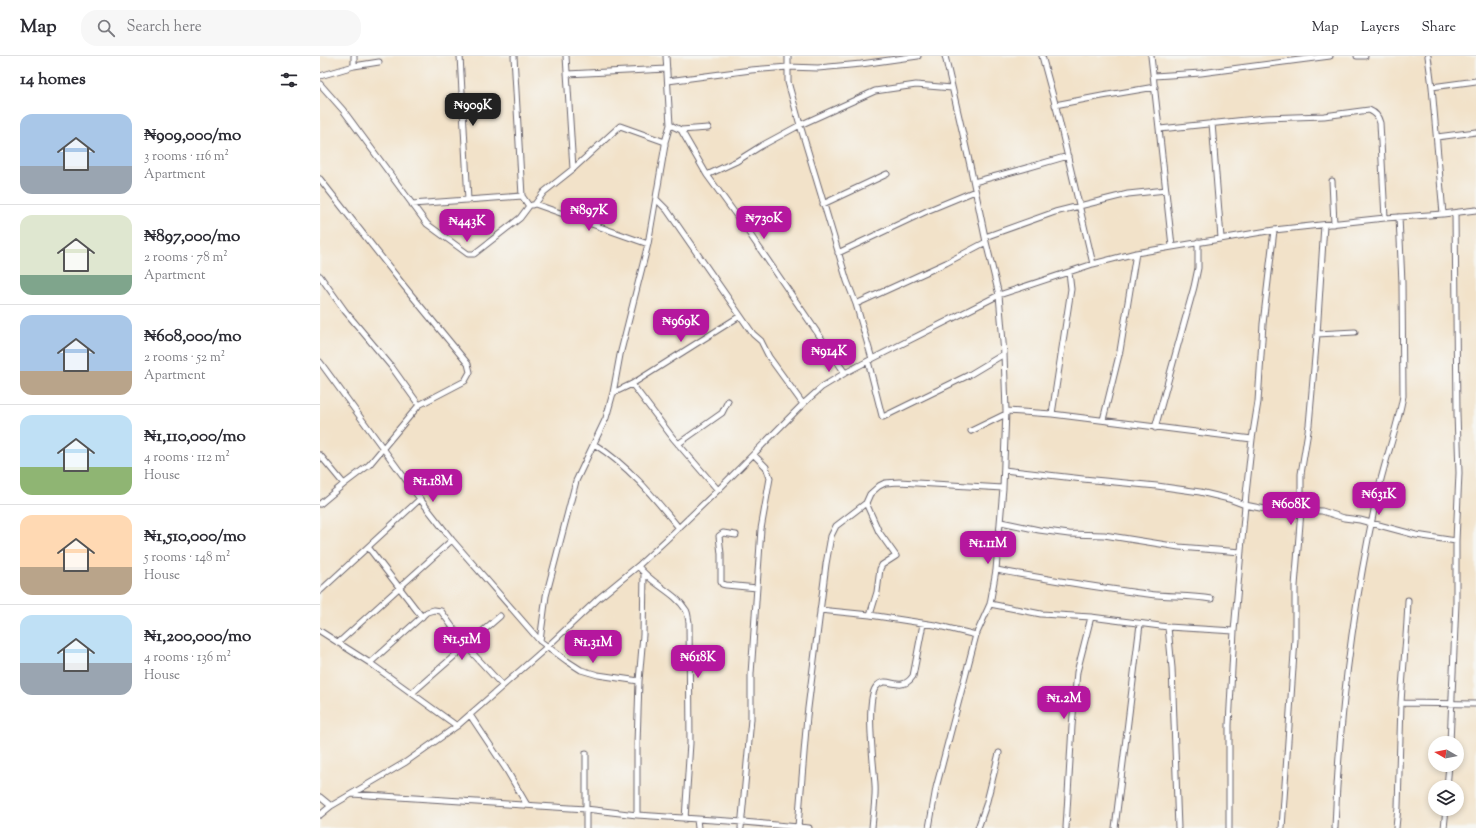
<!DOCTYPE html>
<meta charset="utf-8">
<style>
:root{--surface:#fff;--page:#f7f7f7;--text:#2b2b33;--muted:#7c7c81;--line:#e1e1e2;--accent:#b5179e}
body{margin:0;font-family:"Sorts Mill Goudy",serif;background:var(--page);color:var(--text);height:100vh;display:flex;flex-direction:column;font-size:15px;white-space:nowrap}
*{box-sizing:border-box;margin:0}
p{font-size:13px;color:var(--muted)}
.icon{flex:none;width:22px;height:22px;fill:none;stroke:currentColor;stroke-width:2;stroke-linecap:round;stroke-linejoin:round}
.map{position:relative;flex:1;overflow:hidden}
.drawer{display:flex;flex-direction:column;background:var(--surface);width:320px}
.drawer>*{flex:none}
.needle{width:26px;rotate:279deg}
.tools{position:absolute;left:1108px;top:680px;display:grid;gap:8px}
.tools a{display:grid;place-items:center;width:36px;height:36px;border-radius:50%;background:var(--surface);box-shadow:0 2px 6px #0003;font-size:20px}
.price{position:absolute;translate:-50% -34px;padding:0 9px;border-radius:8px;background:var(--accent);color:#fff;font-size:13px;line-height:26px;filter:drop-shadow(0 1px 2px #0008)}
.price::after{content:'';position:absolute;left:50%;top:24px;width:12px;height:9px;margin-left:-6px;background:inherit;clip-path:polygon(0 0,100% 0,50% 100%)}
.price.current{background:#222;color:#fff}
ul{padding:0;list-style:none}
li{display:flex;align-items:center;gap:12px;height:100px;padding:0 20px}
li+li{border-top:1px solid var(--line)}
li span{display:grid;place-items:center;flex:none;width:112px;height:80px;border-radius:12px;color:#555}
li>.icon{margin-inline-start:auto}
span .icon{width:48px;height:48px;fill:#fffc;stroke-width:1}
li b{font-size:17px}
h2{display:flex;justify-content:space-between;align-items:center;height:48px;padding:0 20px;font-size:17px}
header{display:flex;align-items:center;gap:24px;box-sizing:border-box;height:56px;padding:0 20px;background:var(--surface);border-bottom:1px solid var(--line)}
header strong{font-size:19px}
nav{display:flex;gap:22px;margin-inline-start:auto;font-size:14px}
.search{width:280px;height:36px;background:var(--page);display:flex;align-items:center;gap:10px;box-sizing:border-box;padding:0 14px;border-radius:16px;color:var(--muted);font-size:15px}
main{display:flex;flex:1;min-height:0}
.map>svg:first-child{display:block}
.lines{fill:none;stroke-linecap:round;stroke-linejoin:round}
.street-casing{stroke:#6b656d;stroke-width:7}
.street{stroke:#fff;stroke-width:5}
</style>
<header>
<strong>Map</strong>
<div class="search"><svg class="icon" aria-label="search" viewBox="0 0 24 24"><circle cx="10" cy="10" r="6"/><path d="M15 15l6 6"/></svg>Search here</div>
<nav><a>Map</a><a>Layers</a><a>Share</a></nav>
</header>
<main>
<section class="drawer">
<h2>14 homes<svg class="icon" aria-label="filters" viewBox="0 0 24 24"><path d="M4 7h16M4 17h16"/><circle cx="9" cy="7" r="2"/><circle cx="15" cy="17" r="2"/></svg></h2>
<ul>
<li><span style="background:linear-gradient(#a9c7e8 65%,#9aa5b1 0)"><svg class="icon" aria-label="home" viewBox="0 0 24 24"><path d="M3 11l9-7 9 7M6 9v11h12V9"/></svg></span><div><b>₦909,000/mo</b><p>3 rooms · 116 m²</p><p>Apartment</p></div></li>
<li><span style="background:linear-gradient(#dfe7d0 75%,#7fa58c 0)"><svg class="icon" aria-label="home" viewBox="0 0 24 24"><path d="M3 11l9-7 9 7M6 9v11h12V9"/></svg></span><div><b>₦897,000/mo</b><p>2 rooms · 78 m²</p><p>Apartment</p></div></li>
<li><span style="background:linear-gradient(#a9c7e8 70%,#b9a48a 0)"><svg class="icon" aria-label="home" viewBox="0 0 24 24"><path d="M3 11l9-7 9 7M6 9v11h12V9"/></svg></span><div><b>₦608,000/mo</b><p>2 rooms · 52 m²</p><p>Apartment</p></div></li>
<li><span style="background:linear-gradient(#bfe0f5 65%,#8fb573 0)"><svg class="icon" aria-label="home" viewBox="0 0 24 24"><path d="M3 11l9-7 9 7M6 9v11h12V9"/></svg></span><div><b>₦1,110,000/mo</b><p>4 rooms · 112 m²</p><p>House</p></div></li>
<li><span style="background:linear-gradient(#ffd9b3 65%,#b9a48a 0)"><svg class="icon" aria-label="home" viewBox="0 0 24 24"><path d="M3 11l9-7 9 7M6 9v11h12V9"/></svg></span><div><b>₦1,510,000/mo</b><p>5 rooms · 148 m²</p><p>House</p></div></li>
<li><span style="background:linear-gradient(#bfe0f5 60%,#9aa5b1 0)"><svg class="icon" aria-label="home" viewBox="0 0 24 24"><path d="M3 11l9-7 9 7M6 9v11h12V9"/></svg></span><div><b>₦1,200,000/mo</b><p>4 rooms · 136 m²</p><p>House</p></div></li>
</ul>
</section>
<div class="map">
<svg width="1156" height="772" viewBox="0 0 1156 772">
<rect width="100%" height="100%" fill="#f6f6f2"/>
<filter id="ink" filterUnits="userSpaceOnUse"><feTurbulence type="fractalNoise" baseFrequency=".025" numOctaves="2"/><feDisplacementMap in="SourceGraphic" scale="8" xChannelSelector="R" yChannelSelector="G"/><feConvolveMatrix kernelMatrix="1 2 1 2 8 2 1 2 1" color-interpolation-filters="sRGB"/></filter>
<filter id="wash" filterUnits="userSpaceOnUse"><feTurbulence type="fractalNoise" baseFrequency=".012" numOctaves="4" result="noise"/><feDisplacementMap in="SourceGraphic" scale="16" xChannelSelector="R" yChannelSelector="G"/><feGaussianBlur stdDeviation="0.9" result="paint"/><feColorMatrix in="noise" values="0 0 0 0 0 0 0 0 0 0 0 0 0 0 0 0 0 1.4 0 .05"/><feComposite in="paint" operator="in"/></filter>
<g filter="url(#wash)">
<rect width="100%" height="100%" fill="#f2e2c9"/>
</g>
<g filter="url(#ink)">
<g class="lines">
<defs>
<path id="street" d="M34,0v10
M140,0l8,144
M246,0l7,113
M468,0v26l12,43 47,156 9,23 16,55
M722,0l15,55 36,153
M831,0l21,190
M1037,0h8
M1108,0l4,31 11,127
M247,18l100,-5
M0,20l34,-10 25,-4
M834,20l47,-3 129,-17
M348,25l83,-11 37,-3 30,1 43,-4 57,-8
M0,28l23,26 84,114 41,30h6l46,-36 9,-12 -7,-10 -8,-140
M1112,31l44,-6
M735,49l47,-9 53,-9
M892,67l9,115
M350,69l11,5 26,45 40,55 98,143
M840,73l105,-11 59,-2 45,-6c7,3 9,6 11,13l5,95
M361,74l27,-2
M1117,81l39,-5
M387,119l30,-14 24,-15 39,-21 75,-34 41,-6 36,3
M0,123l84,107 64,78 2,8 -5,9 -46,24 -50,60 -25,19 -24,-29
M1012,125l2,43
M654,126l49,-13 45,-13
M336,143l11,11 86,124 8,7 8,16 34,47
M92,148l110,-8
M215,148l9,-12 29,-23 47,-43 45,16
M503,148l64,-30
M212,149l3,-1 113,40
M665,181l70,-25 73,-18 38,-4
M518,197l91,-43 46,-19
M0,220l25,35 46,55 28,39
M536,248l90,-41 40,-21
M997,278l38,-2
M548,305l14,55 1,1 86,-42 35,-21
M0,306l100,137 32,41 88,101 27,20 14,9 17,5 41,6
M312,328l41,54 45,52
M293,337l19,-9 108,-68
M686,355l46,3 200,25
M732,358l19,-125 -2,-17
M783,364l17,-69 16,-98
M835,372l39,-141 4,-19v-26
M651,375l35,-17
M274,388c35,22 59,52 85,84
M358,388l44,-31 6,-12
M684,414l79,9 74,7 43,6 29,7 16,6 20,4 57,2 22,7 16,2 56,15 40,6
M546,447l13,29 17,24 -14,9 -2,4 -3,23 -7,23
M0,448l24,-20
M681,466l38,8 30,4 35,1 75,12 62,5
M416,479l-13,-2 -4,3 2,18v28l1,2 4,1 31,3
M48,491l54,70
M318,510c13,18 37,26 48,44 2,3 2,8 3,12l1,121 -5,76
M676,514c51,9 101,18 152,24 21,3 41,1 63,5
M0,535l100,-92
M1088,544c-1,34 -5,68 -7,103l75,1
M670,548l51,10 50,3 77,10 66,4
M500,554l50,5 65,10 41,10
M848,571l4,41 6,160
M0,575l50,32 87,63
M220,585l6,-45 30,-115 30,-63 7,-25 7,-38 28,-111 17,-99v-3l5,-17 -4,-69
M18,587l114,-103
M50,607l57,-51 7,-2 7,1 25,35 36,39
M92,637l88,-77
M150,659l36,54 21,36
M1130,687l6,-140v-62l3,-68 -2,-60 -2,-200
M1127,731l2,-22
M32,738l234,15 51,6 106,7 66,6
M0,741l11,9
M0,759l11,-9 75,-44 51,-36 90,-79 52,-49 39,-32 28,-26 52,-50 85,-86 19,-17 23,-14 23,-12 131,-66 94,-31 43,-11 138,-23 111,-12 58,-4 33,-4
M317,759v-71l2,-63 4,-46 1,-62
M377,763l1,9
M478,771l9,-111 19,-152 5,-28 5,-10 30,-23 4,-9 9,-8 6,-3 14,-1 104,6
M266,772v-75
M421,772l10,-109v-45l10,-145 9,-51 -4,-11 -12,-12
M552,772c1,-14 4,-29 3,-43 -1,-19 -10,-84 1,-98 11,-14 24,8 37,-11l10,-52
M609,772l7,-40 40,-153 14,-31 6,-34 7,-82 3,-77 -2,-57 -5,-59 -13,-53 -16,-77 -25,-109
M658,772l8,-23 13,-52
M746,772l6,-102 5,-54 14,-55
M795,772l25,-204
M909,772v-103l5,-94 12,-137 6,-55 6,-37 5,-78 11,-94
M962,772l13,-189v-53l6,-75v-37l8,-49 8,-91 7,-109
M1015,772c4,-112 18,-223 42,-332 7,-34 20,-66 26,-100l-1,-113 -3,-66
M1076,772l2,-21 3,-104
M1124,772l2,-19"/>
</defs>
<use href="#street" class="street-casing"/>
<use href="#street" class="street"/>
</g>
</g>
</svg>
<div class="tools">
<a><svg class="needle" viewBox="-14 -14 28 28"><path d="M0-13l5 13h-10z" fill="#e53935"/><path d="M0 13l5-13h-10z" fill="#7c7c81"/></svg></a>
<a><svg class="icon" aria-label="layers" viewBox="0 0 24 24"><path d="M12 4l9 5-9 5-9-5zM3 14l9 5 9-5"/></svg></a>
</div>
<b class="price current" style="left:153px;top:71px">₦909K</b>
<b class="price" style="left:269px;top:176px">₦897K</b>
<b class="price" style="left:444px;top:184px">₦730K</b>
<b class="price" style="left:147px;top:187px">₦443K</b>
<b class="price" style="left:361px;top:287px">₦969K</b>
<b class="price" style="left:509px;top:317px">₦914K</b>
<b class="price" style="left:113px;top:447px">₦1.18M</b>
<b class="price" style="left:1059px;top:460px">₦631K</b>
<b class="price" style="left:971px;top:470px">₦608K</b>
<b class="price" style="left:668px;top:509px">₦1.11M</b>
<b class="price" style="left:142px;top:605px">₦1.51M</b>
<b class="price" style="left:273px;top:608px">₦1.31M</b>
<b class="price" style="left:378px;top:623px">₦618K</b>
<b class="price" style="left:744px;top:664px">₦1.2M</b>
</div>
</main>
